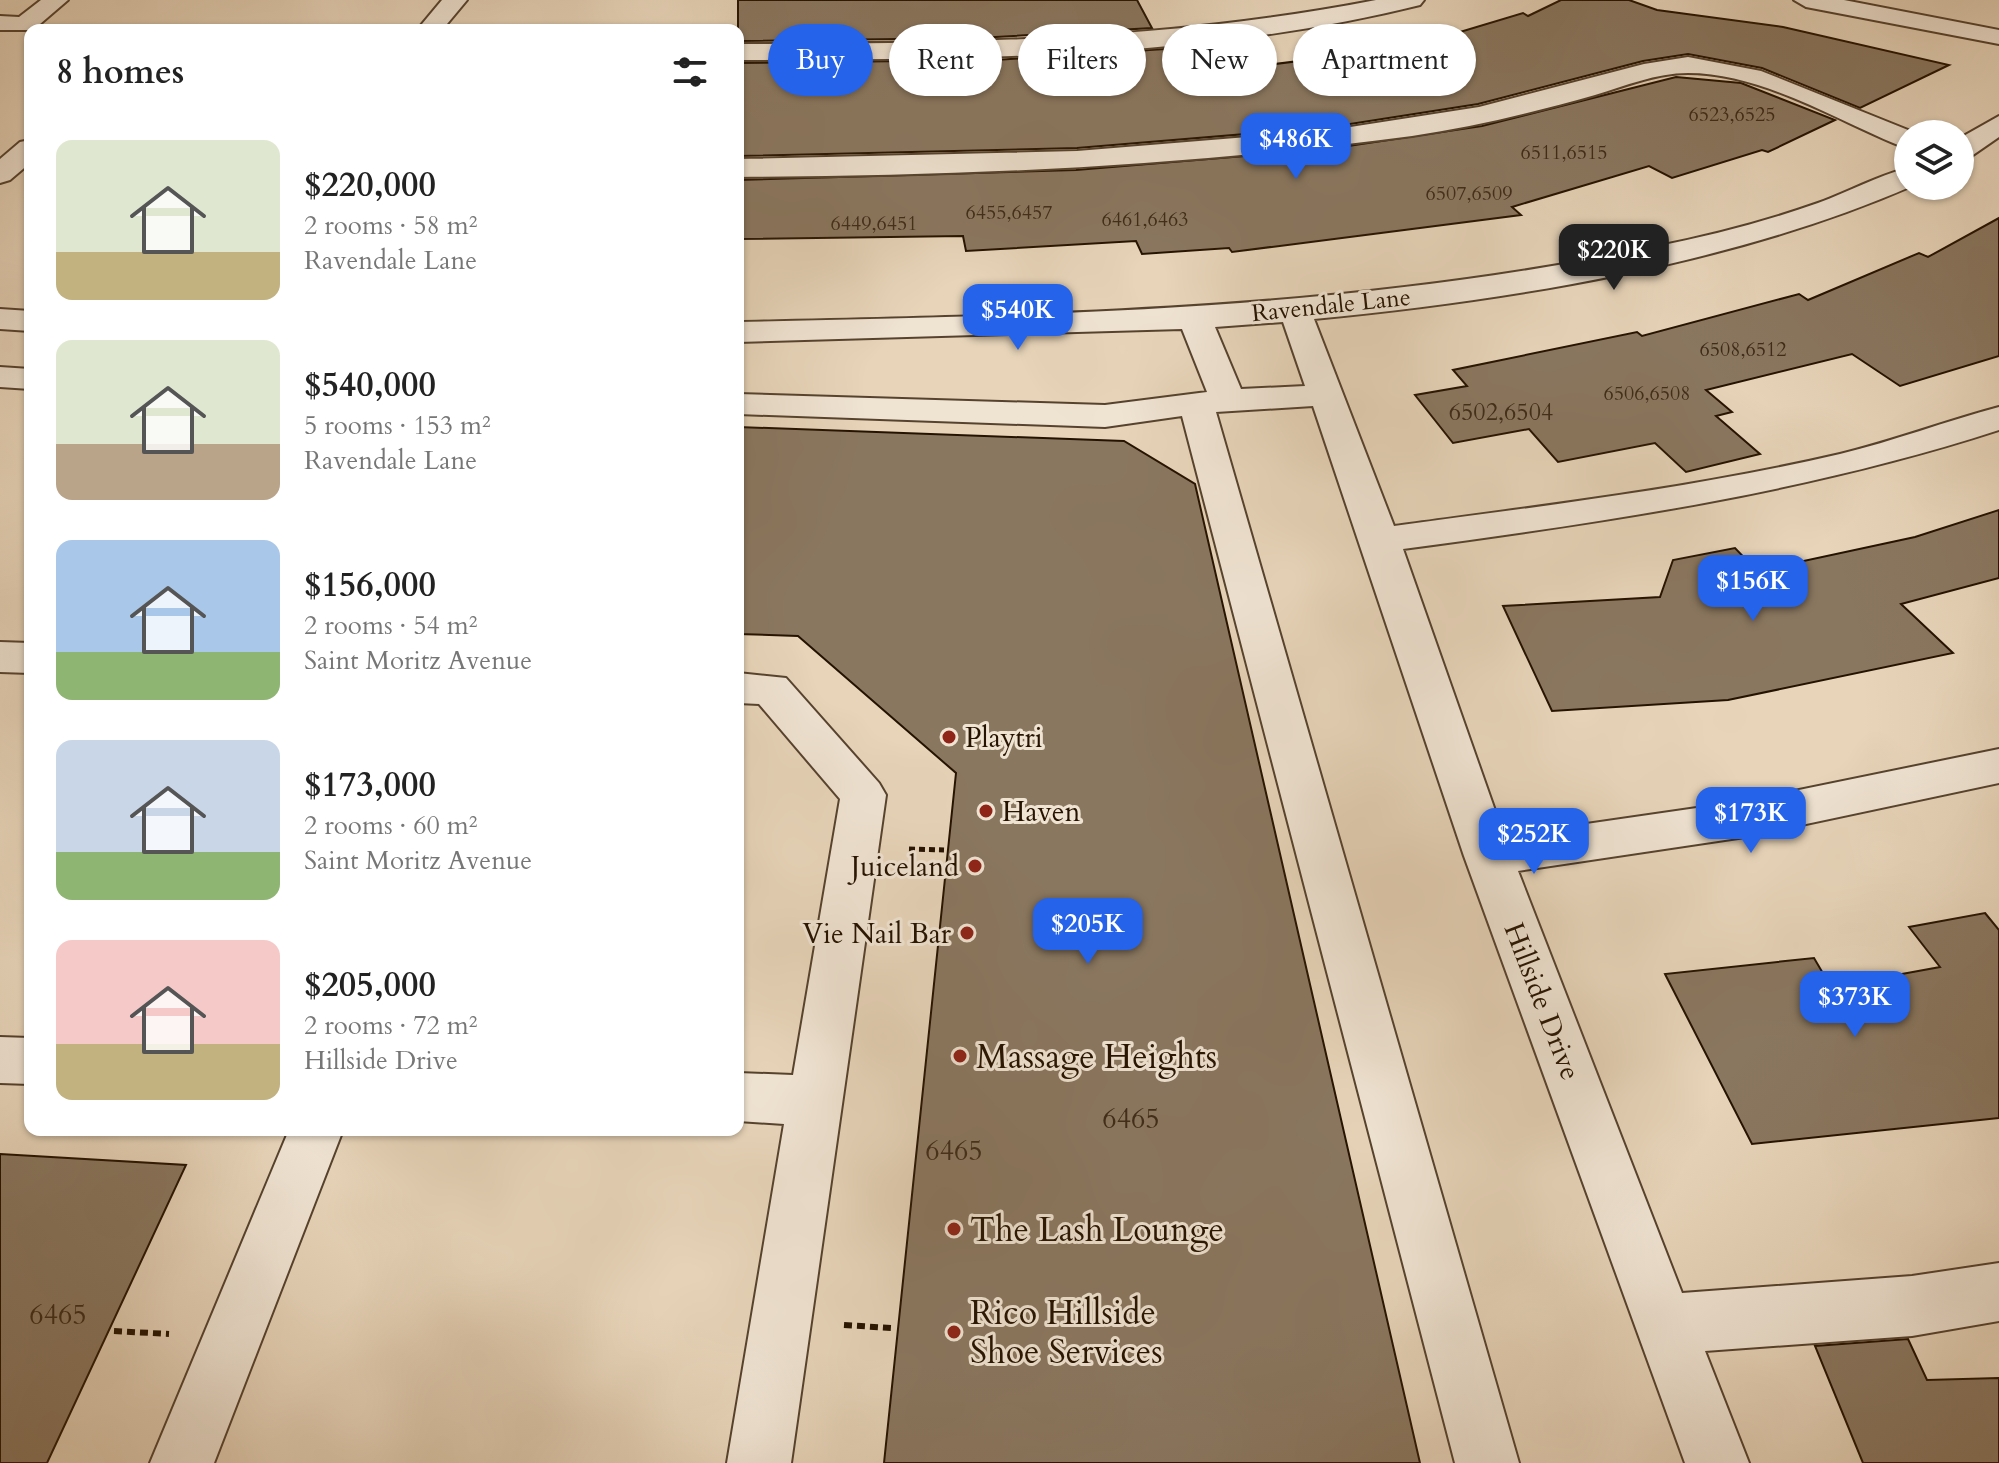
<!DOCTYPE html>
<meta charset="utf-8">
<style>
:root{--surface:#fff;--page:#f2f2f2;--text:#222;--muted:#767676;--accent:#2563eb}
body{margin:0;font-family:Cardo,serif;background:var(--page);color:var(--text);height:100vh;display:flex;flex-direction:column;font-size:30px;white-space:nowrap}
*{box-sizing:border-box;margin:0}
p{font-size:26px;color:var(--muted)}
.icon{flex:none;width:44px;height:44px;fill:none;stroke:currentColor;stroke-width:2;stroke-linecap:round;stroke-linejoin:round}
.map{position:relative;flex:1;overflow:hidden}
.drawer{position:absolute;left:24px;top:24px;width:720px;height:1112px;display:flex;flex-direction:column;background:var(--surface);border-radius:16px;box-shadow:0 2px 6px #0004}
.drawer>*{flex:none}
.banner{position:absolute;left:768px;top:24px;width:760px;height:72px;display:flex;gap:16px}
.controls{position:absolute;left:1894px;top:120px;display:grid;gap:16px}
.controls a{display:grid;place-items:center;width:80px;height:80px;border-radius:50%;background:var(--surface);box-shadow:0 2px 6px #0004;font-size:40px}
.price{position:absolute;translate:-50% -68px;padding:0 18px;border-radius:16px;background:var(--accent);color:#fff;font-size:26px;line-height:52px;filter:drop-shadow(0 2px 4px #0008)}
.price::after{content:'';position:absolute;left:50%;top:48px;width:24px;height:18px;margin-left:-12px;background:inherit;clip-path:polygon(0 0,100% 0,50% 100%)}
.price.active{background:#222;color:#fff}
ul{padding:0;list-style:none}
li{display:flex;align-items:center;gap:24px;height:200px;padding:0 32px}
li span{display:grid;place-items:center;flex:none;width:224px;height:160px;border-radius:16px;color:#555}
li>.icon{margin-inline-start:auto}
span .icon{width:96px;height:96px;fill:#fffc;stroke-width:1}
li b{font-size:34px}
h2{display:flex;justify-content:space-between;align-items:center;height:96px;padding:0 32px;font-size:34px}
.pill{padding:0 28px;border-radius:36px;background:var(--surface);box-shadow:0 2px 6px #0004;font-size:28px;line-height:72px}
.pill.active{background:var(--accent);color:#fff}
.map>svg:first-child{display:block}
.building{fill:#8a7760;stroke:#251200;stroke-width:2}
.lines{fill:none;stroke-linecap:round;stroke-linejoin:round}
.minor-casing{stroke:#56422e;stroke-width:4}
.path-far1{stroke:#251200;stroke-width:5;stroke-dasharray:6 4;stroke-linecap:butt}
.path{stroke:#251200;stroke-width:6;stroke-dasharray:8 5;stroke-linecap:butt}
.minor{fill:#efe3d2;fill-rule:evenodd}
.poi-dot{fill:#8f2418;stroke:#efe3d2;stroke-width:3}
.labels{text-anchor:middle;stroke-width:6;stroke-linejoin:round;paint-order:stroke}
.far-number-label{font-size:20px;fill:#3e2b18}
.far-street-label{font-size:24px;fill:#251200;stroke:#efe3d2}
.number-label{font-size:24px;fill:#3e2b18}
.poi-label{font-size:28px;fill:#251200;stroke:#efe3d2;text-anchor:start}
.street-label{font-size:28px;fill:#251200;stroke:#efe3d2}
.near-number-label{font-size:28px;fill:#3e2b18}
.near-poi-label{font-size:34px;fill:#251200;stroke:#efe3d2;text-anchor:start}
</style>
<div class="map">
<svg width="1999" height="1463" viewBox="0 0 1999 1463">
<rect width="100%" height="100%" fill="#e7d4b9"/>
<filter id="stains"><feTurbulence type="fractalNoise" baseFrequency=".0025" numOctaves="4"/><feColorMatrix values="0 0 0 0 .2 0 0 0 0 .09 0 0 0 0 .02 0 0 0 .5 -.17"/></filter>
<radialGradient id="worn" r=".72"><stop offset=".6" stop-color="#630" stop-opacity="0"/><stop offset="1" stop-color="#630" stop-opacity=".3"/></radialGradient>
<path class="building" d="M738,0h399l15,28 -174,10 -240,3z
M1561,0h68l28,10 126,17 166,38 -89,43 -98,-40 -74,-14 -45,7 -165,43 -147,23 -254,21 -339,8v-93l257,-3 170,-11 14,27 184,-23 87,-18 73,-22 5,3z
M1676,77l65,6 94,37 -67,32 -6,-2 -90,28 -23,-12 -137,41 9,8 -289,37 -3,-4 -87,6 -6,-13 -170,10 -3,-15 -225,3v-59l338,-10 252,-21 154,-23z
M1999,218v138l-99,30 -48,-32 -146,36 26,22 -16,4 44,38 -74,18 -31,-29 -97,19 -29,-33 -76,14 -38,-48 52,-9 -14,-16 184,-38 5,4 157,-42 9,6 111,-47 9,4z
M738,427l386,14 71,43 225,979h-536l72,-690 -158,-137 -60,-2z
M1999,510v68l-98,26 52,49 -225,47 -176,11 -49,-105 157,-9 13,-37 62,-12 22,23 158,-34z
M1985,913l14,17v188l-247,26 -87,-170 149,-16 17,29 109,-20 -31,-40z
M0,1154l186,11 -139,298h-47z
M1908,1339l19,41 72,-2v85h-136l-48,-117z"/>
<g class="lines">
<defs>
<path id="minor" d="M41,0h27l-35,30h-33v-14l19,1z
M442,0h25l-25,30h-25z
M1376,0h48l-4,5c-221,55 -455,54 -682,55v-16c213,0 428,-3 638,-44z
M1794,0h50l155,30v14l-193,-37z
M1688,57l73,14 157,63h-10v13l-10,-2c-65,-27 -138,-72 -210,-72 -32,0 -63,13 -93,22 -60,17 -121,32 -183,41 -224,30 -448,40 -674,41v-18l339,-8 254,-21 148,-23 165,-43z
M1999,116v21l-29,20 -10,2v-21z
M30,140v23l-20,17 -10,3v-24l20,-17z
M1908,168v18h4c-181,79 -402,114 -598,133l80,207c149,-20 299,-38 446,-72 54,-13 106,-33 159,-47v23c-194,63 -394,92 -596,119l101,287 241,-35 254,-52v34l-254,54 -227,34 164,422 230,-17 87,-13v58l-87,15 -207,15 44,112h-64l-221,-607 -151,-450 -97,6 303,1051h-64l-273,-1047 -77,11 -367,-13v-20l367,11 102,-13 -25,-63 -444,13v-20c313,-7 607,-11 916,-75 55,-11 110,-25 164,-44 30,-11 59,-27 90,-35zM1283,322l22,64 -64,3 -26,-62z
M0,309l30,2v20l-30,-2z
M0,367l30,2v20l-30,-2z
M0,642l30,1v30l-30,-1z
M738,673l48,5 93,105 7,12 -95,668h-64l57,-339 -46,-3v-48l55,2 47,-276 -81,-95 -21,-1z
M0,1037l30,1v46l-30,-1z
M289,1130h54l-129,333h-64z"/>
</defs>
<use href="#minor" class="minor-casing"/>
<path class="path-far1" d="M909,849l35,1"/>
<path class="path" d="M844,1325l47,3
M114,1331l55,3"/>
<use href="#minor" class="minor"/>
</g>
<g class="poi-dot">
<circle cx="949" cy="737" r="8"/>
<circle cx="986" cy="811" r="8"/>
<circle cx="975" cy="866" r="8"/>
<circle cx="967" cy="933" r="8"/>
<circle cx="960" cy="1056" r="8"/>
<circle cx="954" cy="1229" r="8"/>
<circle cx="954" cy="1332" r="8"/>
</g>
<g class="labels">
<g class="far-number-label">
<text x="1732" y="121">6523,6525</text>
<text x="1564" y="159">6511,6515</text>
<text x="1469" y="200">6507,6509</text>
<text x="1009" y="219">6455,6457</text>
<text x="1145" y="226">6461,6463</text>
<text x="874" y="230">6449,6451</text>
<text x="1743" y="356">6508,6512</text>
<text x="1647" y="400">6506,6508</text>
</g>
<g class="far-street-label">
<text transform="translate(1331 305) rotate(-6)" y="8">Ravendale Lane</text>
</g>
<g class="number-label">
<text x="1501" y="420">6502,6504</text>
</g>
<g class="poi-label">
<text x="965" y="747">Playtri</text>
<text x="1002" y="821">Haven</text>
<text x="959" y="876" text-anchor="end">Juiceland</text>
<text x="951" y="943" text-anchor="end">Vie Nail Bar</text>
</g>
<g class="street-label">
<text transform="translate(1543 1001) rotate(69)" y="10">Hillside Drive</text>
</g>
<g class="near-number-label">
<text x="1131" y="1128">6465</text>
<text x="954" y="1160">6465</text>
<text x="58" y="1324">6465</text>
</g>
<g class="near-poi-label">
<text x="976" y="1068">Massage Heights</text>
<text x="970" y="1241">The Lash Lounge</text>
<text x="970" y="1324">Rico Hillside<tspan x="970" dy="39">Shoe Services</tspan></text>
</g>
</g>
<rect width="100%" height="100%" filter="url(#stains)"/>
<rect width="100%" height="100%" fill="url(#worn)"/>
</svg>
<div class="controls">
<a><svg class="icon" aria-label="layers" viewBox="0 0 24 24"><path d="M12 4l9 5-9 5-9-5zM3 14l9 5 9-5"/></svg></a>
</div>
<b class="price" style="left:1296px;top:181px">$486K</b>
<b class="price active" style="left:1614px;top:292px">$220K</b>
<b class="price" style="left:1018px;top:352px">$540K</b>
<b class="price" style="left:1753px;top:623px">$156K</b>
<b class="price" style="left:1751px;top:855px">$173K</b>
<b class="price" style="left:1534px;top:876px">$252K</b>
<b class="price" style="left:1088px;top:966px">$205K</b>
<b class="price" style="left:1855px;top:1039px">$373K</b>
<div class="banner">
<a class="pill active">Buy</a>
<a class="pill">Rent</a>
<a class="pill">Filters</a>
<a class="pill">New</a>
<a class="pill">Apartment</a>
</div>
<section class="drawer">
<h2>8 homes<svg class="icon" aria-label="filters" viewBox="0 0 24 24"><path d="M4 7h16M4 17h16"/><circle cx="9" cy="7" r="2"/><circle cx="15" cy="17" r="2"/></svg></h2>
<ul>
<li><span style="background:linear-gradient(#dfe7d0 70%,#c2b280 0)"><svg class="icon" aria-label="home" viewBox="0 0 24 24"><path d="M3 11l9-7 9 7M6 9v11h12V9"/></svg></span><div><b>$220,000</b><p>2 rooms · 58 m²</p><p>Ravendale Lane</p></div></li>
<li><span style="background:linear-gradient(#dfe7d0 65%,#b9a48a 0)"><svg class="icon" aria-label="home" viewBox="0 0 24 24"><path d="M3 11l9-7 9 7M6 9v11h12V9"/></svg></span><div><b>$540,000</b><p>5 rooms · 153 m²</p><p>Ravendale Lane</p></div></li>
<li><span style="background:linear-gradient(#a9c7e8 70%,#8fb573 0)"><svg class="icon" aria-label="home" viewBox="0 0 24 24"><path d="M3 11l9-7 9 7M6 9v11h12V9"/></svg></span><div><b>$156,000</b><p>2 rooms · 54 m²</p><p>Saint Moritz Avenue</p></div></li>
<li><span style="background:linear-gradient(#c9d6e8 70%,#8fb573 0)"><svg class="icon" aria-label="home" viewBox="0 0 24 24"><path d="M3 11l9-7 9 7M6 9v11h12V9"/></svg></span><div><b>$173,000</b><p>2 rooms · 60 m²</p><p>Saint Moritz Avenue</p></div></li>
<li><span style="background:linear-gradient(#f6c9c9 65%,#c2b280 0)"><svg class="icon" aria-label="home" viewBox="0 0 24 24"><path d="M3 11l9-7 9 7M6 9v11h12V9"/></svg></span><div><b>$205,000</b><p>2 rooms · 72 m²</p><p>Hillside Drive</p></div></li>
</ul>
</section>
</div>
